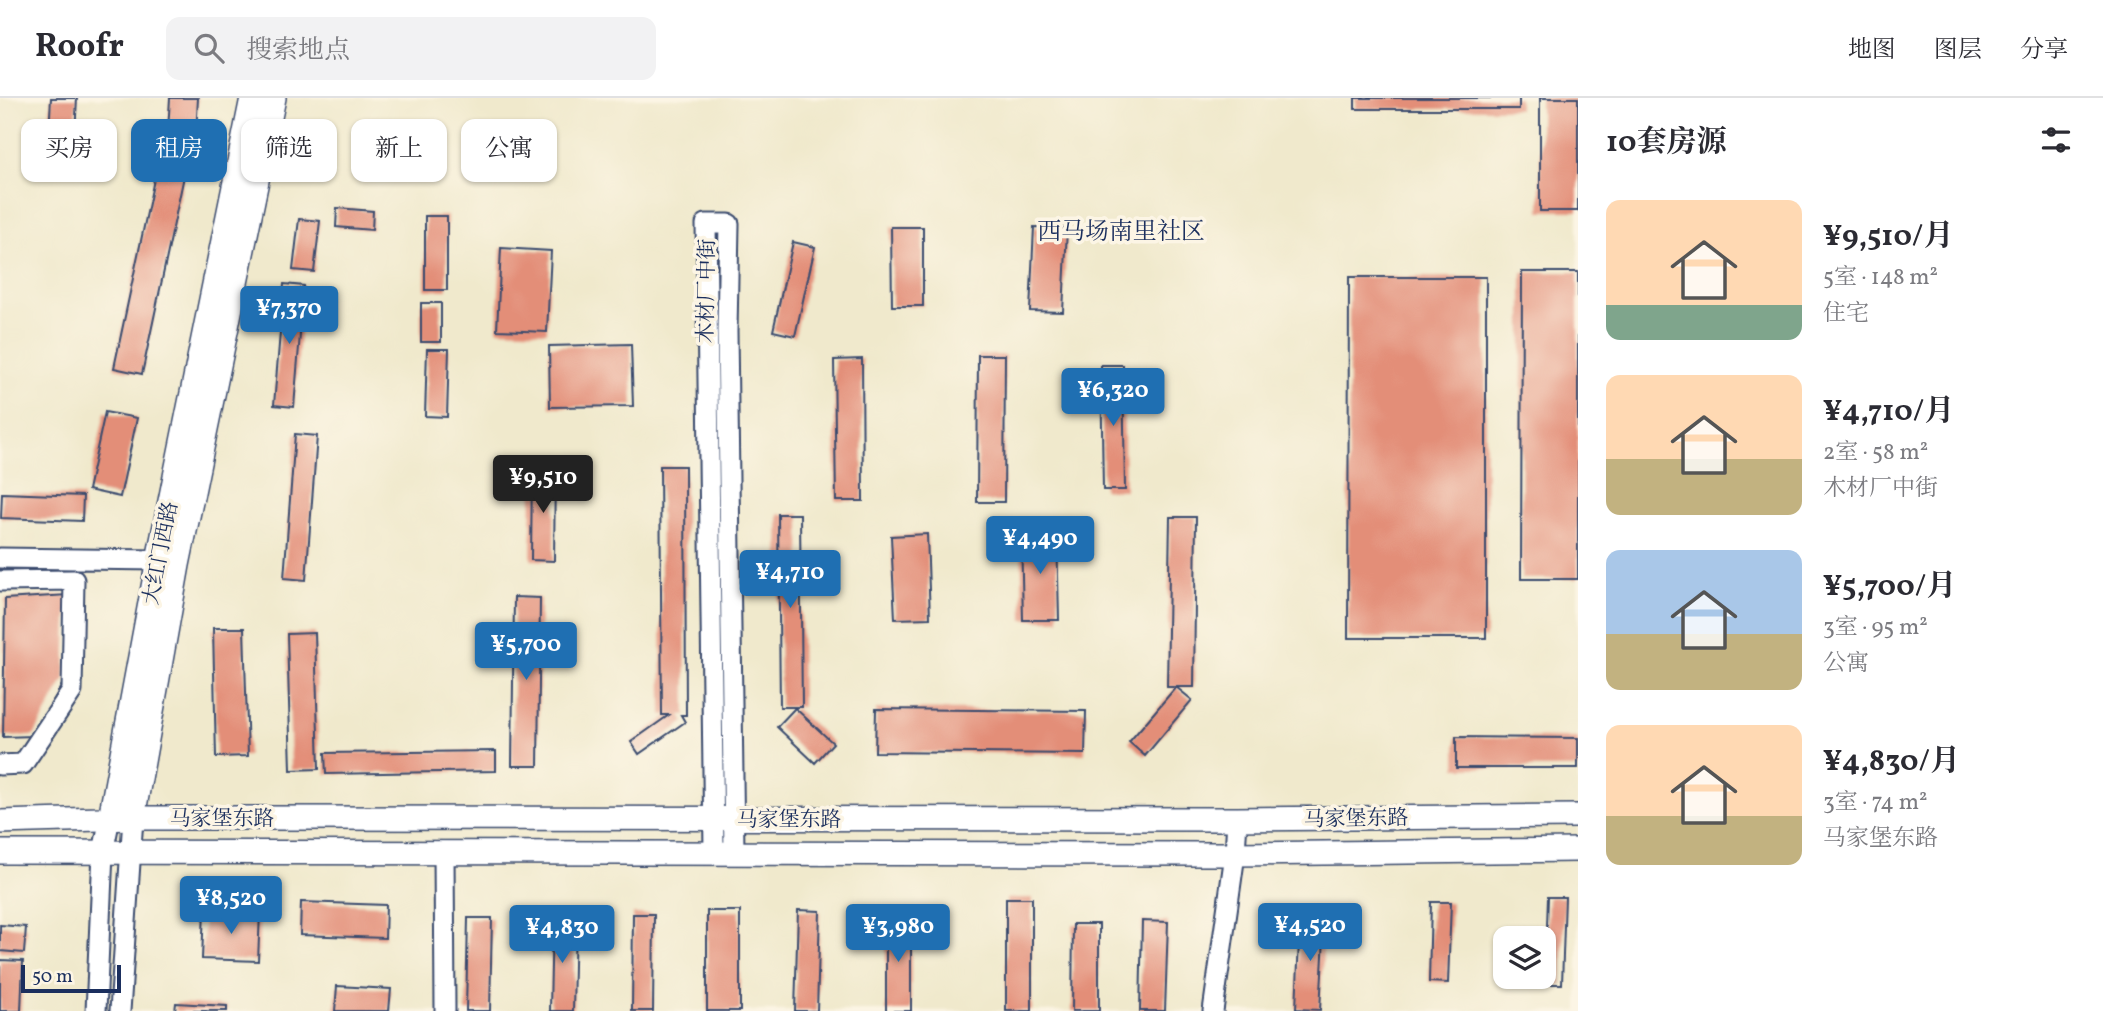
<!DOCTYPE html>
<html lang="zh">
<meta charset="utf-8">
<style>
:root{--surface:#fff;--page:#f2f2f3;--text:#2b2b33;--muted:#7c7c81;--line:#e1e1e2;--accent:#1f6fb2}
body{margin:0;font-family:Vollkorn,"Noto Serif SC",serif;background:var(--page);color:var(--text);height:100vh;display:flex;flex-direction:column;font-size:26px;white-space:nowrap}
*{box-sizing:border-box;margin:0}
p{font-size:23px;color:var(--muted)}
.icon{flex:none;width:38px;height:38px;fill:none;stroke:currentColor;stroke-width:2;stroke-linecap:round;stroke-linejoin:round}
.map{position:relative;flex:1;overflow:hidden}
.drawer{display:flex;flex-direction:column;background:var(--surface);width:525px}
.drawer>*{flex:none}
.top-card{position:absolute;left:21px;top:21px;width:665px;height:63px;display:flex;gap:14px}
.buttons{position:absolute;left:1493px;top:828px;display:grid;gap:14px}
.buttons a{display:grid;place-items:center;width:63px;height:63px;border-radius:14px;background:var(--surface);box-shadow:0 2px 5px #0004;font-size:35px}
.scale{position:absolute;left:21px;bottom:18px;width:100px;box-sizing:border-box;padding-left:7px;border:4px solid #1b2f5e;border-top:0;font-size:19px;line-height:24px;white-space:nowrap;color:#1b2f5e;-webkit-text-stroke:5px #fcf5e5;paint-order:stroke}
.price{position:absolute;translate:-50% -60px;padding:0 16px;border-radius:7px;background:var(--accent);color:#fff;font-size:23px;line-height:46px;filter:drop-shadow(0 2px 4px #0008)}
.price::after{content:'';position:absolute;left:50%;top:42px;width:21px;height:16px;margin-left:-10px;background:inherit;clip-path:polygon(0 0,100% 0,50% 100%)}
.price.current{background:#222;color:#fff}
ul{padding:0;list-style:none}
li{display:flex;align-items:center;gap:21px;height:175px;padding:0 28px}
li span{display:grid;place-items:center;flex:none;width:196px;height:140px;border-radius:14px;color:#555}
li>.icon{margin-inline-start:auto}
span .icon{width:84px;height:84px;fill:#fffc;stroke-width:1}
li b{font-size:30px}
h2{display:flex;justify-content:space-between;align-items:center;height:84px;padding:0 28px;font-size:30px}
.pill{padding:0 24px;border-radius:14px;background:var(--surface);box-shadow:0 2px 5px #0004;font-size:24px;line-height:63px}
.pill.current{background:var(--accent);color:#fff}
header{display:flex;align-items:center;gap:42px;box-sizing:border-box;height:98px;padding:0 35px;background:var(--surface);border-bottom:2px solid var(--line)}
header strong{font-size:33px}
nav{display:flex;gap:38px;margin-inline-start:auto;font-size:24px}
.search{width:490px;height:63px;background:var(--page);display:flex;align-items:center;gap:18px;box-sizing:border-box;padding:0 24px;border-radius:14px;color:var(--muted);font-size:26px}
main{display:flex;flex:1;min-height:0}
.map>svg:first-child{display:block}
.building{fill:#e38e78}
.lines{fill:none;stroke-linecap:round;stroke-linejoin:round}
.minor-casing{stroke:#3b4b6e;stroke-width:23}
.major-casing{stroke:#3b4b6e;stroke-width:26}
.minor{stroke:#fff;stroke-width:19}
.major{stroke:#fff;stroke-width:23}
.labels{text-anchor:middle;stroke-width:7;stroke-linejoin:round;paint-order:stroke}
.street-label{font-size:21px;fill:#1b2f5e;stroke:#fcf5e5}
.quarter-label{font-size:24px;fill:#1b2f5e;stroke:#fcf5e5}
</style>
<header>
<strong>Roofr</strong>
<div class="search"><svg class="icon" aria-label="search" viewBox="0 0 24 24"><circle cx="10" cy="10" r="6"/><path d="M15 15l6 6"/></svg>搜索地点</div>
<nav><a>地图</a><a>图层</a><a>分享</a></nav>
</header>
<main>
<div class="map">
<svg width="1578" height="913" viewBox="0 0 1578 913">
<rect width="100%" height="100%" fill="#fcf5e5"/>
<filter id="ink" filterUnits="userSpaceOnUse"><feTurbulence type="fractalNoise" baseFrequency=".0143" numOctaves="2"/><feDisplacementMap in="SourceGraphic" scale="14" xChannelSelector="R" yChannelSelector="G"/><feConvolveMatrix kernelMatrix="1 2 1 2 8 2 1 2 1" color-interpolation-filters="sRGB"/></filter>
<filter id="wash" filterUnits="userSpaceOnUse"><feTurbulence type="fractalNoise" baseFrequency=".00686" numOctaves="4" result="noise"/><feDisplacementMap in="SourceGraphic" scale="28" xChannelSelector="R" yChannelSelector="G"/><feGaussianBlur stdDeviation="1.57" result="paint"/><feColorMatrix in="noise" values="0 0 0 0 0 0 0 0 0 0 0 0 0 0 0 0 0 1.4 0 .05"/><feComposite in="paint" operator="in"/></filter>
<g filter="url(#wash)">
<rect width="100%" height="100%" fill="#f0e9cc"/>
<g id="blocks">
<path class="building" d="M51,0h26l-3,55 -26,-2z
M170,0h28l-2,35 -28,-2z
M1355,0h164v11h-164z
M1540,0h38v113h-38z
M156,72l28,6 -42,198 -28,-6z
M337,110l36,3 -1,19 -36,-3z
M425,118h22v74h-22z
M299,121l21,2 -6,51 -21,-2z
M891,129h32v79h-31z
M1034,129l33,1 -4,84 -33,-1z
M793,144l22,5 -20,89 -22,-5z
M501,150l50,3 -4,81 -50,-2z
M1522,174h56v307h-57z
M1349,179h137v361h-138z
M284,186l20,2 -10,121 -20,-2z
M421,205h20v39h-20z
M631,246l2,62 -83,1 -1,-61z
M427,251h22l-2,68 -22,-1z
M978,257h27l-1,147h-27z
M862,261l1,142h-27l-2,-141z
M1101,267h22l2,125h-22z
M105,314l32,6 -17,79 -32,-7z
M295,336l22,2 -11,144 -22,-2z
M660,368h25l1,249h-5l4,7 -46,32 -8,-12 38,-27h-7z
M532,371h23l-1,92 -23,-1z
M2,395l81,3 -1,25 -81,-3z
M778,416h22l2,193h-22z
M1170,419h26l-2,170h-27z
M1057,433l2,89h-36l-2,-88z
M927,436l3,84 -35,1 -4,-83z
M68,497l-3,84 -31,57 -31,1 2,-138z
M514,499l26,1 -2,168h-26z
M213,530h31l4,128 -32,1z
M315,535l4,136 -28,1 -4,-136z
M1176,589l16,13 -47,56 -16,-14z
M795,610l38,35 -18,20 -38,-36z
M876,611l210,2 -1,43 -210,-2z
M1456,639l122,1v30h-122z
M496,653v20l-170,3 -1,-21z
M1548,799h17l-3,87h-17z
M1006,800h26v113h-26z
M301,804l85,3 -1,33 -85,-3z
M1431,804h20l-3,81 -19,-1z
M204,812l56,2 -2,49 -56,-2z
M798,812l22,1 -3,100h-22z
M707,813h33v100h-33z
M633,816h21l-1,97h-21z
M1300,819l25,2 -5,91 -24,-1z
M468,820h24l-2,93h-24z
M886,820h25v93h-25z
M552,821h23l-2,92h-23z
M1142,823l26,1 -3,89h-25z
M1073,826h26v87h-27z
M0,827l26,2 -2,26 -24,-2z
M0,862l23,1 -2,50h-21z
M337,888l54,3 -2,22h-54z
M176,905l51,3v5h-52z"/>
</g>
</g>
<g filter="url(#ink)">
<use href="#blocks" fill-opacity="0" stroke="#3b4b6e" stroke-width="2"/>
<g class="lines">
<defs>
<path id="minor" d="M0,460l158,2
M0,483l74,-1 -2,111 -49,73 -23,1
M714,753l-8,-627h23l-2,107 7,520
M444,754l1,159
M96,913l7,-159 7,-34
M120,913l13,-193
M1213,913l22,-157 2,-35"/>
<path id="major" d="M110,720l48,-258 94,-462
M133,720l45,-253 96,-467
M0,724l133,-4 1104,1 341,-3
M0,754l1235,2 343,-4"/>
</defs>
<use href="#minor" class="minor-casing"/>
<use href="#major" class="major-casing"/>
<use href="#minor" class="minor"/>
<use href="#major" class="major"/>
</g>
</g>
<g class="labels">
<g class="street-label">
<text transform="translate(706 193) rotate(-89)" y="7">木材厂中街</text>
<text transform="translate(160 455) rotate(-79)" y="7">大红门西路</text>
<text x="222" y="727">马家堡东路</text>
<text transform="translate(1356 720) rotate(-1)" y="7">马家堡东路</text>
<text x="789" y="728">马家堡东路</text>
</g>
<g class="quarter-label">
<text x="1121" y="141">西马场南里社区</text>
</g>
</g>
</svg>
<div class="buttons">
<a><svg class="icon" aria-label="layers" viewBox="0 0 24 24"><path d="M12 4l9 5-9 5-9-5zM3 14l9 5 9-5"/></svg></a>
</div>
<div class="scale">50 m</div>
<b class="price" style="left:289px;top:248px">¥7,370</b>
<b class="price" style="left:1113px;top:330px">¥6,320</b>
<b class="price current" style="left:543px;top:417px">¥9,510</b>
<b class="price" style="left:1040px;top:478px">¥4,490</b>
<b class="price" style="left:790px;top:512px">¥4,710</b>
<b class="price" style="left:526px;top:584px">¥5,700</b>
<b class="price" style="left:231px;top:838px">¥8,520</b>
<b class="price" style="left:1310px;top:865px">¥4,520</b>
<b class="price" style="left:898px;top:866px">¥3,980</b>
<b class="price" style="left:562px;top:867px">¥4,830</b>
<div class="top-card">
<a class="pill">买房</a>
<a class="pill current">租房</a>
<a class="pill">筛选</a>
<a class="pill">新上</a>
<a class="pill">公寓</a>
</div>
</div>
<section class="drawer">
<h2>10套房源<svg class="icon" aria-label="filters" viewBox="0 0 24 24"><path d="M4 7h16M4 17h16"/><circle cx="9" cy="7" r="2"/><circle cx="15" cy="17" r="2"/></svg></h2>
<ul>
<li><span style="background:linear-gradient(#ffd9b3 75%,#7fa58c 0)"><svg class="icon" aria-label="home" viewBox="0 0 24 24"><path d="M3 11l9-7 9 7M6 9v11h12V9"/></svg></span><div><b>¥9,510/月</b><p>5室 · 148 m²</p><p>住宅</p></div></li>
<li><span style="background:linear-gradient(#ffd9b3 60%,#c2b280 0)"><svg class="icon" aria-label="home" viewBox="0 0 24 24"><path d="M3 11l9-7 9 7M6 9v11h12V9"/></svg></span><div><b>¥4,710/月</b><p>2室 · 58 m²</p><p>木材厂中街</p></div></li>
<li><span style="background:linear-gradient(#a9c7e8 60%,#c2b280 0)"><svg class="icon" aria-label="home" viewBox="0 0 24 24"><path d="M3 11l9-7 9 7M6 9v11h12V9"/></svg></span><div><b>¥5,700/月</b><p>3室 · 95 m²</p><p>公寓</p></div></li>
<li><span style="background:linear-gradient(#ffd9b3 65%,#c2b280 0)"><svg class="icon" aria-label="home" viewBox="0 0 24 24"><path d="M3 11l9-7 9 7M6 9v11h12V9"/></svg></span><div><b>¥4,830/月</b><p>3室 · 74 m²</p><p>马家堡东路</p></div></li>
</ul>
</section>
</main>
